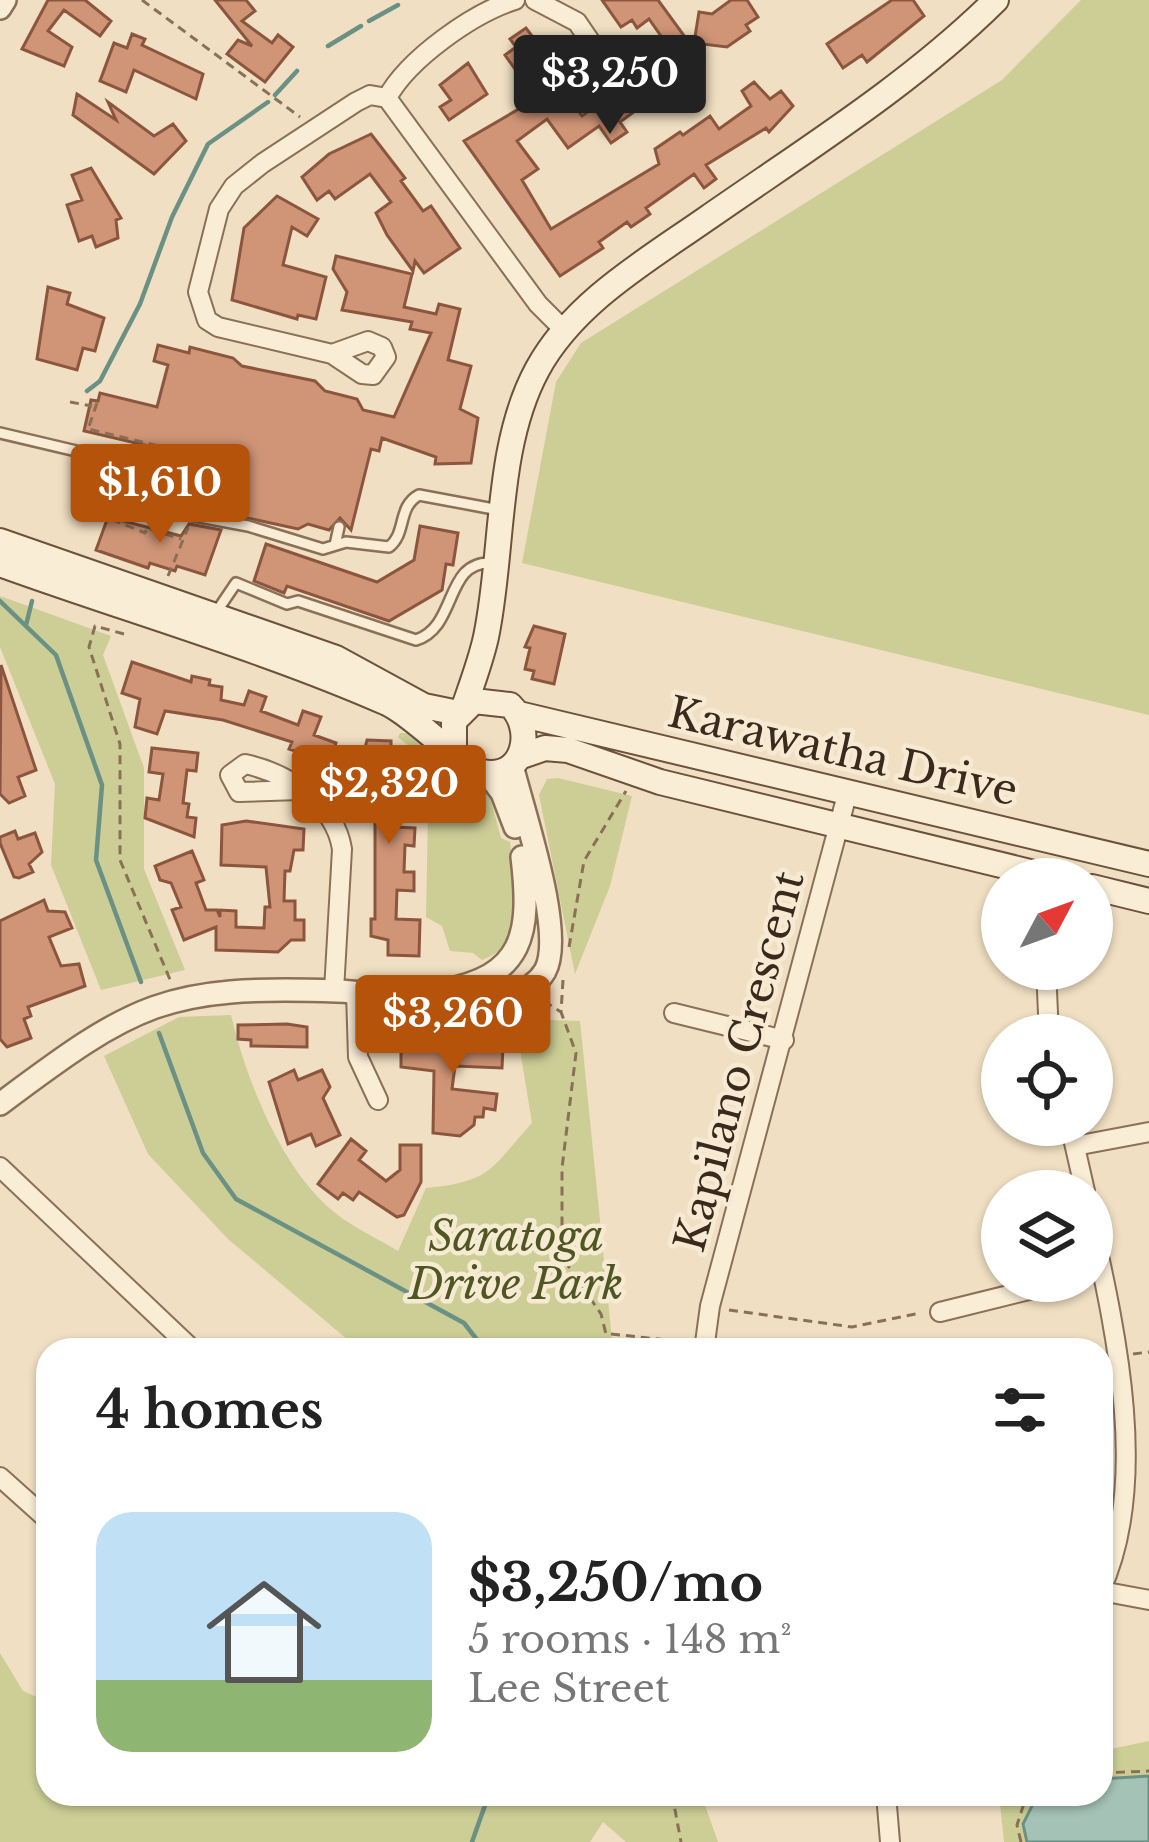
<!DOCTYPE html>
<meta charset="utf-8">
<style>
:root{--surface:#fff;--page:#f6f6f6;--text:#222;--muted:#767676;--accent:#b45309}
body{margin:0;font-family:"Libre Baskerville",serif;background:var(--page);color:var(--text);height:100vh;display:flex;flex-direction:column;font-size:45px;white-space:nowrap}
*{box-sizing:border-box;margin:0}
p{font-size:39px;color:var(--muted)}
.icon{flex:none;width:66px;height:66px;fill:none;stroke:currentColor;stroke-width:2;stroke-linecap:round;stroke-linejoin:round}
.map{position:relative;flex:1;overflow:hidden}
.sheet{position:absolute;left:36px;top:1338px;width:1077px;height:468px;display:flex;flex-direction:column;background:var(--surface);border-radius:36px;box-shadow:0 3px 9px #0004}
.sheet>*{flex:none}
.needle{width:78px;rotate:49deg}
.fabs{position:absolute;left:981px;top:858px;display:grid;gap:24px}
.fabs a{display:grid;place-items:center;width:132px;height:132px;border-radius:50%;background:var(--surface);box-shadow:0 3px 9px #0004;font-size:60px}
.price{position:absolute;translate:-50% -102px;padding:0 27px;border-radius:12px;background:var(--accent);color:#fff;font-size:39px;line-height:78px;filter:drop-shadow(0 3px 6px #0008)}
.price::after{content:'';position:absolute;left:50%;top:72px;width:36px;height:27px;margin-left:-18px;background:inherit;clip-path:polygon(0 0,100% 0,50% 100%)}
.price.on{background:#222;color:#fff}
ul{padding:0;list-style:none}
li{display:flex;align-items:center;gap:36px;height:300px;padding:0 60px}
li span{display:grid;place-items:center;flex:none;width:336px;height:240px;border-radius:36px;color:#555}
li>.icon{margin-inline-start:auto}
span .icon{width:144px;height:144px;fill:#fffc;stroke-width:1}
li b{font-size:51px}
h2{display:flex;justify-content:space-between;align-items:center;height:144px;padding:0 60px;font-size:51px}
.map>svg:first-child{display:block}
.green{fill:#ccce96}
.water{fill:#a5c2b7;stroke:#6b9185;stroke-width:3}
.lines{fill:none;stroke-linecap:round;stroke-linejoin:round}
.stream{stroke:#6b9185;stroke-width:4.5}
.building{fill:#d09576;stroke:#8b563d;stroke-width:3}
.service-casing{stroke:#8b7058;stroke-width:14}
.minor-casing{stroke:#8b7058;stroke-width:22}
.tertiary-casing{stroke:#8b7058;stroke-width:26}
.secondary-casing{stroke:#6c513c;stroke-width:28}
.path{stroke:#8b7058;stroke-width:3;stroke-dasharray:9 6;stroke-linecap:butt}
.service{stroke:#faedd6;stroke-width:9}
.minor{stroke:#faedd6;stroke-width:18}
.tertiary{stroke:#faedd6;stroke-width:21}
.secondary{stroke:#faedd6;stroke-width:24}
.labels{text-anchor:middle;stroke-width:9;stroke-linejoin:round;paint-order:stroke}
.street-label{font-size:42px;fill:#3a291d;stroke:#f7ead2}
.park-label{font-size:42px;font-style:italic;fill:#4e5723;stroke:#f7ead2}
</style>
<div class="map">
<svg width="1149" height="1842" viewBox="0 0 1149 1842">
<rect width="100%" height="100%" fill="#f0dfc2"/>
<path class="green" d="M1081,0h68v715l-627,-152 34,-181 25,-39 421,-263z
M0,596l111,40 -8,19 41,113v101l41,101 -84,20 -50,-125 4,-81 -55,-137z
M400,733h11l47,45 31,15 12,45 9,4c4,46 28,95 -28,118l-9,-7 -23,-2 -8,-25 -16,-9 3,-154 -31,-26z
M558,778l74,18 -22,90 -35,88 -36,-179 8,-16z
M231,1015c15,64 50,154 103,197 18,15 43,26 64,39l28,-63c66,-6 65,-20 106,-65l-17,-104 65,2 33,329h-253l-132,-111 -80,-85 -44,-98 75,-39z
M0,1653l23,38 25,11v92h653l17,48h-92l-23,-20 -13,20h-590z
M1149,1741v101h-145l-5,-48h102v-43z"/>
<path class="water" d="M1149,1776v66h-122l-4,-18 15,-30h63v-15z"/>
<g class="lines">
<path class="stream" d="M369,21l29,-16
M328,46l33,-20
M275,95l22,-24
M87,391l13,-10 40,-77 32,-87 36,-73 60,-42
M0,601l56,54 46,130 -6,75 45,122
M26,625l6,-24
M159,1033l44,120 33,46 228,124 21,27
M472,1842l17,-48"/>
</g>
<path class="building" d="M48,0h37l26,21 -11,15 -36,-26 -16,21 24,16 -8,19 -42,-17z
M215,0h31l9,11 -13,10 30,22 6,-8 15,12 -28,35 -38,-28 11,-14 14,6z
M602,0h56l46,63 -54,46 -4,-6 -26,19 7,10 -16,11 -12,-17 -31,22 -21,-29 -30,22 21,28 -16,11 29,49 108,-65 -4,-15 25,-17 3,3 27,-19 9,13 32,-23 -9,-15 12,-9 16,17 11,-8 12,15 -24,26 -3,-4 -60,37 10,14 -12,9 -10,-14 -48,34 4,6 -19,13 -4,-5 -28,20 4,6 -43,28 -96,-135 72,-42 -31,-44 11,-8 -6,-8 16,-11 9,12 6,-3 7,10 -5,4 27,30 -9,6 21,29 17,-12 4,6 14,-10 3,4 32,-23 -7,-9 25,-23 -21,-30 -12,9 -5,-8 -11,7z
M731,0h16l11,17 -12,8 4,6 -23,16 -33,-4 5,-31 13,2z
M892,0h21l11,16 -57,46 -5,-7 -19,13 -16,-24z
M132,34l13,5 -3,6 61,29 -7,25 -62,-29 -8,22 -26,-11 14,-38 13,5z
M468,63l19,31 -38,26 -9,-13 11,-7 -11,-15z
M77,94l39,26 -8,-18 46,34 19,-12 13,17 -32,33 -81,-59z
M371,134l34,44 -4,3 22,30 8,-5 29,42 -36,25 -9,-12 -2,10 -26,-36 -11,-22 15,-11 -21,-28 -35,25 -6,-8 -12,9 -15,-23 27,-23z
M91,168l30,50 -5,2 2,18 -22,9 -4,-11 -13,5 -12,-36 15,-5 -10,-25z
M277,196l41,23 -11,17 -15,-9 -9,38 43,12 -10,42 -18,-4 -1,4 -65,-19 12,-72z
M336,256l76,18 -8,33 32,7 3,-10 21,5 -12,51 23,6 -11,43 18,9 -7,45 -36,1 1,-7 -54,-19 -3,13 -8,-2 -20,81 -11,-12 -11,12 -21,-6 -10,5 -105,-23 15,-53 -21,2 -103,-24 7,-31 7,1 2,-8 57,14 11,-42 -14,-4 4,-16 31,8 1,-6 43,11 9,8 73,15 10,10 32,8 6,11 31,7 37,-84 -21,-4 2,-7 -70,-12 5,-18 -14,-23z
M48,287l22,6 -3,11 37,14 -9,33 -12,-3 -6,22 -40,-11z
M108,517l73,19 8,-12 32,6 -16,45 -28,-9 -2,5 -25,-8 -2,5 -52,-18z
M420,526l38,7 -5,32 -7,-1 -4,26 -53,31 -102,-35 -3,7 -30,-12 12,-37 111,38 37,-22z
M534,626l31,8 -11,50 -22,-5 2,-8 -9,-2 5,-21 -5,-1z
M132,662l59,20 1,-6 18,4 -1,5 13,2 -1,13 23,5 5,-14 17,6 -5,14 37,14 5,-14 18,6 -7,18 22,8 -7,19 -40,-13 3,-7 -69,-22 -58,-9 -8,23 -22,-7 5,-28 -18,-6z
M1,665l35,105 -18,7 7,19 -16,7 -9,-9z
M367,740l24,1v17h11l-1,27 10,1 -1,18 -13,-1 -2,24 20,1 -1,18 -9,-1 -1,27h10v19l-17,-1 -1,29 24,1 -1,36 -31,-1v-15l-17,-4v-17h4v-118l-15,-1 -2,-24z
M152,748l46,5 -2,18 -9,-1 -4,33 6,1 -2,13 9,1 -2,19 -49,-19 2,-20 12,2 4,-26 -14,-2z
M246,821l58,8 -1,21h-9l-4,21h-5l-1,30h11v19h9v20h-13l-13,12 -62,-2v-23l-32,13 -12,-30 9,-3 -10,-24 -11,-3 -5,-14 37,-15 12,29 -8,3 10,27h11l3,7v-7l16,1v16l28,1 1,-21h5l-4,-40 -45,-2 1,-40z
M15,831l3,8 17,-6 7,19 -13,12 4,8 -14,6 -5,-1 -14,-34v-6z
M44,900l4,11 17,1 7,16 -23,9 12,29 18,-2 6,22 -57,21 3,9 -7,3 7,19 -24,9 -7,-8v-118z
M287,1024l20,3v20l-56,-1v-6l-13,-1v-14z
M420,1030l62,7 -1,10h22l-1,21 -47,-2 -3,23 45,5 -2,16 -11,-2 -1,9h-8l-1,8 -14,11 -27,-3 1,-62 -33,-4v-20h10z
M294,1070l4,10 24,-10 8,17 -7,11 17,37 -24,11 -5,-12 -23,10 -19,-62z
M351,1139l15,12 -7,9 27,21 14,-11v-25h21v37l-17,33 -7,2 -38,-25 -6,8 -10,-7 -5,6 -20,-15z"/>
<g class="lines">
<defs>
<path id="service" d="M0,433l178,42 -10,36 -79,-20 10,-36
M168,511l80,15 75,23 23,-7 43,5c18,-14 8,-40 30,-52l80,15
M335,545l4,-18
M215,614l21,-31 51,21 11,-3 118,39c42,-13 28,-80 76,-77"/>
<path id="minor" d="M535,0l42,22 28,41
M387,98l151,206 27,27
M387,98c21,-39 86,-85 128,-98
M368,341l14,6 4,10 -13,18 -11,-1 -30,-20z
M332,354l-114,-27 -11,-7 -9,-28 21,-83 15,-23 29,-23 93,-61 14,-7 17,3
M300,790l-61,2 -9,-17 15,-11c42,9 90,40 97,85l-8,142
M1046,969l3,66
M356,992l2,65 20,43
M674,1013l110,27
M1070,1125l15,66
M1075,1146l74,-14
M0,1167l193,183
M1092,1224c25,112 57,260 9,365
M940,1312l125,-31
M704,1350l6,-44 138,-515
M0,1477l48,43
M1101,1591l48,9
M886,1794l4,48"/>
<path id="tertiary" d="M0,8l5,-8
M487,773l15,20 13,34
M440,991c85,-14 91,-58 82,-134
M0,1104c135,-101 165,-119 336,-113 54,1 178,32 209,-20 21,-38 -23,-163 -33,-206"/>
<path id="secondary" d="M0,541l336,117 88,48 34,7
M0,564c127,46 264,85 387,139 30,14 75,65 95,69 43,8 53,-43 28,-67l-36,-4 -20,20v30
M464,707c8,-23 17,-47 22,-70 18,-86 9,-189 51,-267 36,-67 109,-109 169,-151 99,-69 204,-134 290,-219
M519,714l630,150
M519,757l26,-9 23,2 92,32 399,97
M1092,887l57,14"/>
</defs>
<use href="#service" class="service-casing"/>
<use href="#minor" class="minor-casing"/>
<use href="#tertiary" class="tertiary-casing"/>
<use href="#secondary" class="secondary-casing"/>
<path class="path" d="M142,0l158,117
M70,402l22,4
M97,403l-9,26 125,30 -10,45
M189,468l20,5
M84,508l61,25 2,-5 34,11
M168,576l20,-48
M124,634l-29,-8 -6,21 31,97v116l51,122
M569,947l15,-86 42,-70
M563,980l-2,32 15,41 -14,115v89l39,57 9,36
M544,1001l17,11
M729,1310l123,17 68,-14
M611,1334l74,8
M1133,1354l16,-2
M1101,1773l48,-2
M672,1794l9,48
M1021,1842l-4,-17 10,-31"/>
<use href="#service" class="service"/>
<use href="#minor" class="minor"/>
<use href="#tertiary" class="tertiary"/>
<use href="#secondary" class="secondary"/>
</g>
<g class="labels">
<g class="street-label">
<text transform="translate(843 751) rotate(13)" y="15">Karawatha Drive</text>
<text transform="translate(739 1061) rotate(-75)" y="15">Kapilano Crescent</text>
</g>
<g class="park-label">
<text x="516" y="1251">Saratoga<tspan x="516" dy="48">Drive Park</tspan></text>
</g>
</g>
</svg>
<div class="fabs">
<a><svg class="needle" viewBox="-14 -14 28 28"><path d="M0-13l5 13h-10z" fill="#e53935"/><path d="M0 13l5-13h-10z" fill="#767676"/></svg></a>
<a><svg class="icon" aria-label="locate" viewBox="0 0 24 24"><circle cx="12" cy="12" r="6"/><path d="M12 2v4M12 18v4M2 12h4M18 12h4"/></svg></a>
<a><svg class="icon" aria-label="layers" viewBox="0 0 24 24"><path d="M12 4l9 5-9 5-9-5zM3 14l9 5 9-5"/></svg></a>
</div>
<b class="price on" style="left:610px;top:137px">$3,250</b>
<b class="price" style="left:160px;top:546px">$1,610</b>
<b class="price" style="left:389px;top:847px">$2,320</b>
<b class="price" style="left:453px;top:1077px">$3,260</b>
<section class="sheet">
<h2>4 homes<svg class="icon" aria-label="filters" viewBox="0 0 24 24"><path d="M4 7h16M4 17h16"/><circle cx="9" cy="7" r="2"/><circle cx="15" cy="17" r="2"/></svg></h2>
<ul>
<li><span style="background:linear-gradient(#bfe0f5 70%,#8fb573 0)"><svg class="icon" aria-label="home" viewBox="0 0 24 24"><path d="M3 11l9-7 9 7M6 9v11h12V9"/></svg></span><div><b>$3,250/mo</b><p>5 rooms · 148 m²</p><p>Lee Street</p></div></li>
</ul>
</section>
</div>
